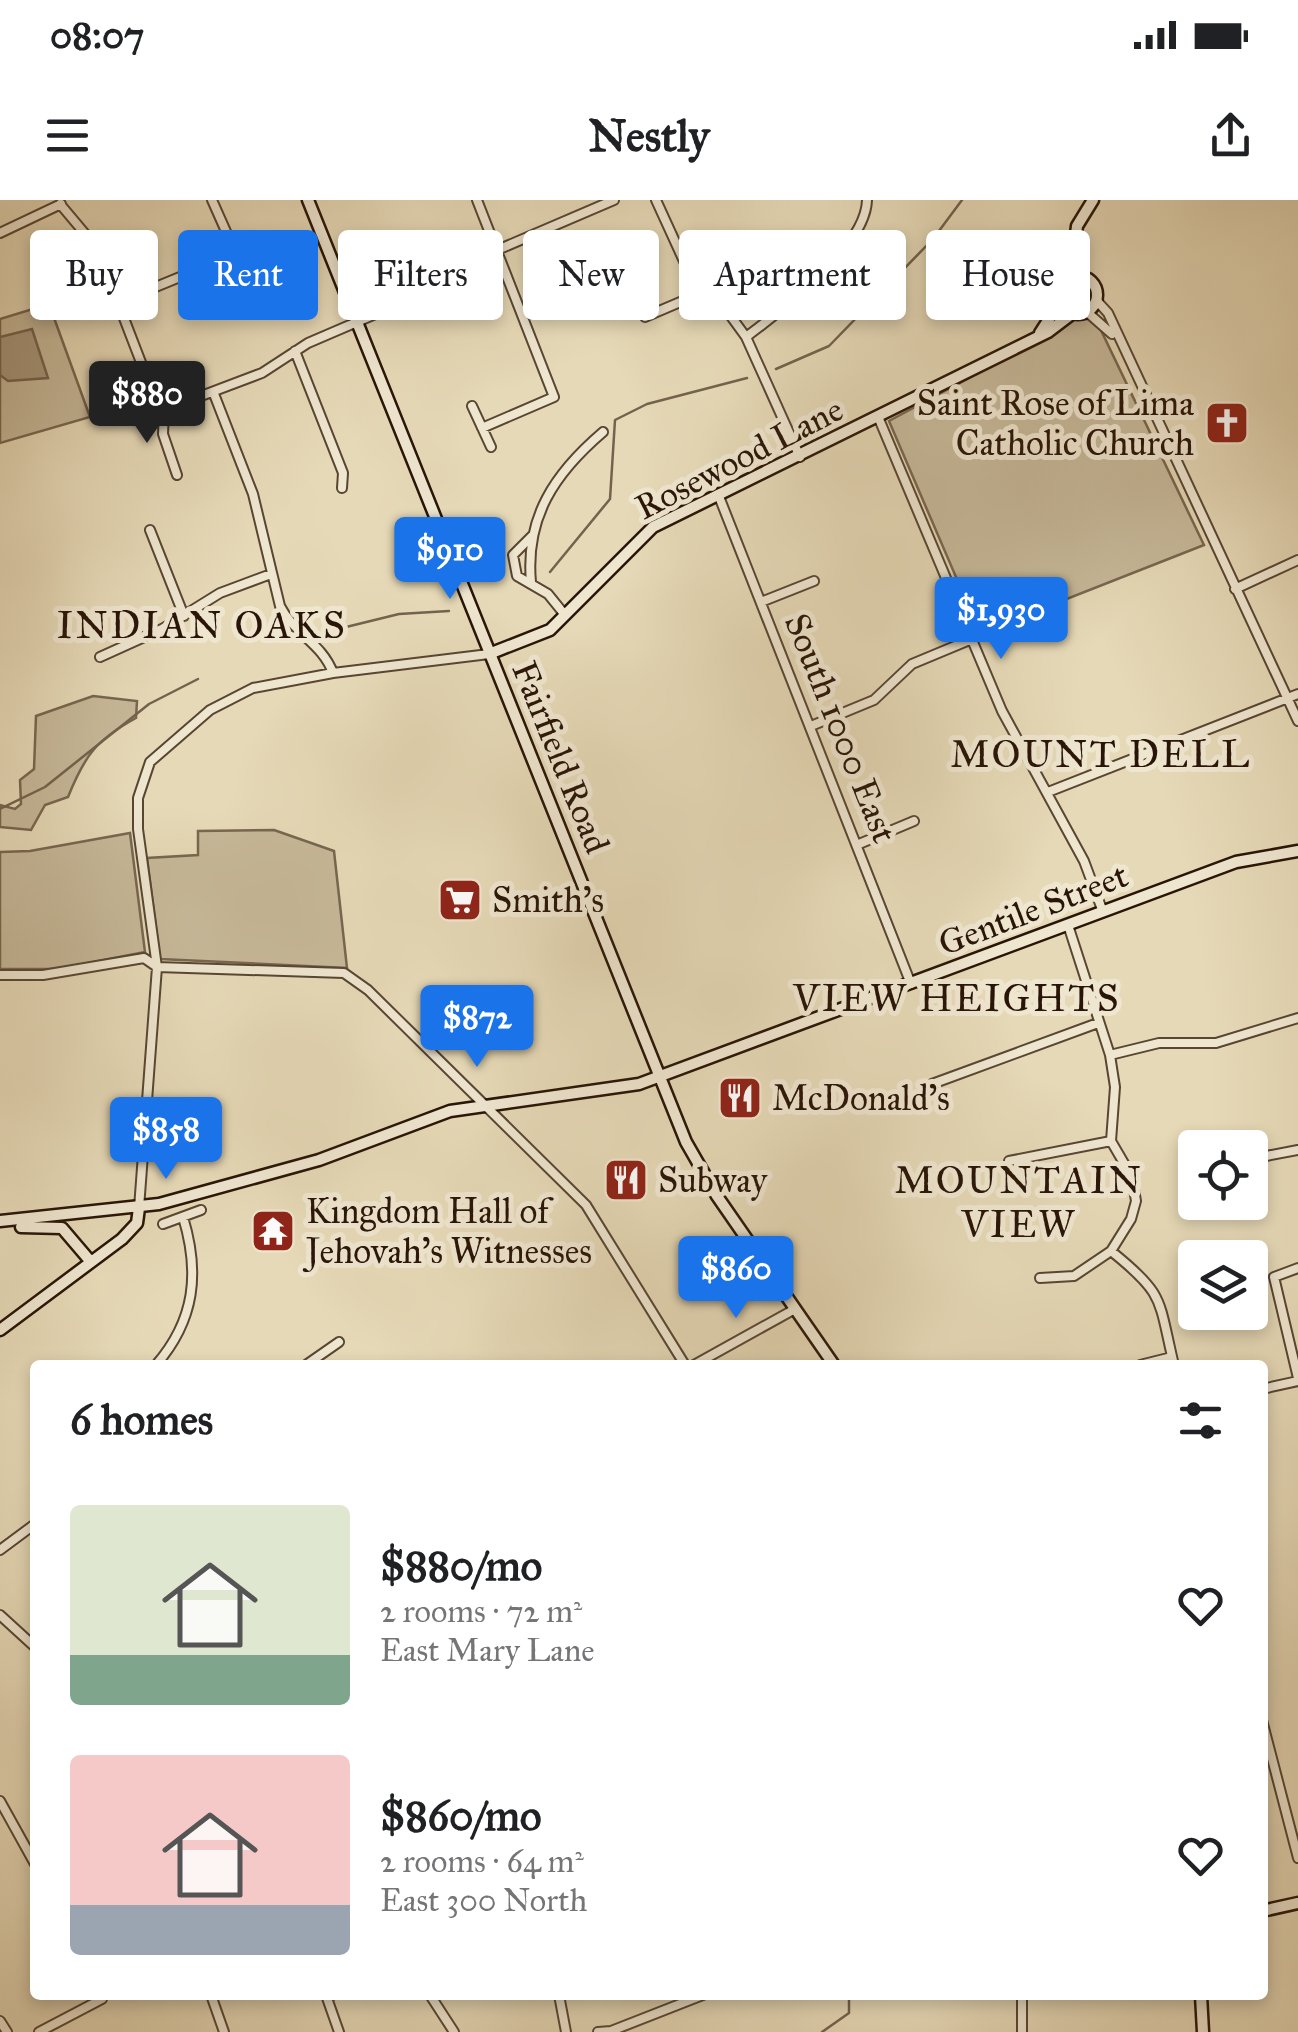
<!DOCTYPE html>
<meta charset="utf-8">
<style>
:root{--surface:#fff;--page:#f2f2f2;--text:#202124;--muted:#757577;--accent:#1a73e8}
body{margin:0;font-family:"IM FELL Great Primer",serif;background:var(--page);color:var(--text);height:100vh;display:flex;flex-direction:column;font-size:38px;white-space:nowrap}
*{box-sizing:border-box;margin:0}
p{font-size:32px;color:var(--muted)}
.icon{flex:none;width:55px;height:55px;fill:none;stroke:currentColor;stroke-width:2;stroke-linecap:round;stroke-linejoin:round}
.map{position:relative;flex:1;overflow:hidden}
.sheet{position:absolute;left:30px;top:1160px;width:1238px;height:640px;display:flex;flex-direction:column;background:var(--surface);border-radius:10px;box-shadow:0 5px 15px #0003}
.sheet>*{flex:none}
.guide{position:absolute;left:30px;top:30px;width:1240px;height:90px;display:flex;gap:20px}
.controls{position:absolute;left:1178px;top:930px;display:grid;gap:20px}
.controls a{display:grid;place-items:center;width:90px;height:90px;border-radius:10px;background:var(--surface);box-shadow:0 5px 15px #0003;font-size:50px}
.price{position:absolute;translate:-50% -85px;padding:0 22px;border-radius:10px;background:var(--accent);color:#fff;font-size:32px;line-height:65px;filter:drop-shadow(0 2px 5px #0008)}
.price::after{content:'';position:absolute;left:50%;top:60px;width:30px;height:22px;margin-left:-15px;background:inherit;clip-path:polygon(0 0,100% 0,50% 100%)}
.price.on{background:#222;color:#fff}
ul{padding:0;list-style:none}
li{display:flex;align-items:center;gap:30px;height:250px;padding:0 40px}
li span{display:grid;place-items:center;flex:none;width:280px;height:200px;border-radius:10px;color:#555}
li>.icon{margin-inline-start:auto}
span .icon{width:120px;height:120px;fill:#fffc;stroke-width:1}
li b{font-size:42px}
h2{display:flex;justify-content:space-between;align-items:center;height:120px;padding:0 40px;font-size:42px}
.tag{padding:0 35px;border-radius:10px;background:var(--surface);box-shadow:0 5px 15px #0003;font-size:35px;line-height:90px}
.tag.on{background:var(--accent);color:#fff}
.status{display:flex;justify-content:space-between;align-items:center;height:70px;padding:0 50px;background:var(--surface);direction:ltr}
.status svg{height:28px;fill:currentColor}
header{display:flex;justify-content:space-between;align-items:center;height:130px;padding:0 40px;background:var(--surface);font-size:45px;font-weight:700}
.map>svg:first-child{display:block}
.green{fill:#c6b899;stroke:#786650;stroke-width:2.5}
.water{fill:#a6967b;stroke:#74624d;stroke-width:2.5}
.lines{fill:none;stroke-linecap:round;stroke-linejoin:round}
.stream{stroke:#74624d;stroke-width:2.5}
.street-casing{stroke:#584633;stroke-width:12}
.secondary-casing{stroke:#291507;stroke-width:15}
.street{stroke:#efe6d0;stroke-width:8}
.secondary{stroke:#efe6d0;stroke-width:10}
.labels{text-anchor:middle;stroke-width:10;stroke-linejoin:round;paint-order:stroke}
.poi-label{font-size:35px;fill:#291507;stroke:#efe6d0;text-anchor:start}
.street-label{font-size:35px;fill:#291507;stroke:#efe6d0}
.neighbourhood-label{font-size:38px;letter-spacing:2.5px;fill:#291507;stroke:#efe6d0}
</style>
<div class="status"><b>08:07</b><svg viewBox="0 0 49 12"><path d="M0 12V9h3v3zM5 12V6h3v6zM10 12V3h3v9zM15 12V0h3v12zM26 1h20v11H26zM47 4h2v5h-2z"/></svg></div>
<header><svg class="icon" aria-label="menu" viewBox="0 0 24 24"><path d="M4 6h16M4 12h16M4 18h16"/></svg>Nestly<svg class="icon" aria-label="share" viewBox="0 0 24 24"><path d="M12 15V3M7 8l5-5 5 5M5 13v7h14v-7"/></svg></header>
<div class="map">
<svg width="1298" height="1832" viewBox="0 0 1298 1832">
<rect width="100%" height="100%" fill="#e6d9b7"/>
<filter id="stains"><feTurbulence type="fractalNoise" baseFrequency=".002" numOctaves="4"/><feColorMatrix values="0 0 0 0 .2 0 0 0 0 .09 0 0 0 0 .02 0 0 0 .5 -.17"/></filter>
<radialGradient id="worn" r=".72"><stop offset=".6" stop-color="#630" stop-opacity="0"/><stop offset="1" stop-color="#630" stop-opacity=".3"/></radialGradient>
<path class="green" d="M49,104l41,113 -90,26v-124z
M1082,115l15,7 107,223 -224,88 -91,-212 160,-86 23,-19z
M93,496l44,5 -1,17c-40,22 -51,37 -68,79l-23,8 -14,25 -31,-3v-22l15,4 6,-5 -1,-24 14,-11 2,-53z
M274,630l60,21 13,117 -187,-9 -13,-101 51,-3v-24z
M130,633l15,119 -87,17h-58v-117l30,-1z"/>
<path class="water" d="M32,129l16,49 -40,3 -8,-6v-38z"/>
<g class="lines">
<path class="stream" d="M776,169l53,-23 104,-107 29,-39
M550,372l60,-73 5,-79 32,-16 100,-26
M338,429l61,-15 50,-3
M0,609l45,-22 104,-83 49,-25
M822,1832l27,-19v-18"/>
<defs>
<path id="street" d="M477,0l77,197 -72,31
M656,0l43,94 31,21 16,22 54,120
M60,4l37,44 60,156 7,6
M0,33l61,-29
M1097,101l11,12 190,408
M119,102l117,-48 -24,-54
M1087,112l25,22
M645,117l54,-23
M746,137c36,-27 120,-90 121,-137
M295,151l48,122 -1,15
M214,194l39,100 27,112c14,28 42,37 53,67
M472,206l19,41
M164,210l98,-37 46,-30 121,-52 31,-25 154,-66
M164,210l-1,24 14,41
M879,219l123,292 82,150 19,51
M718,294l193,490
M150,330l34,86
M532,336l-19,19 4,21 31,18 17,21
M531,382c-6,-65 24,-109 72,-150
M1235,389l63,-29
M761,402l53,-21
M100,457l62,-28 58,-36 51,-19
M811,526l63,-26 38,-36 60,-25
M1048,592l250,-98
M859,644l55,-23
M0,775h43l101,-17 13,9 187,6 24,17 218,215 99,160
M1110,855l49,-12h57l82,-25
M932,884l166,-61
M1250,959l48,-9
M1009,961l102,-20
M139,1008l18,-241 -19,-138v-31l12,-36 60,-52 43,-22 80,-15 156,-19
M163,1024l38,-14
M1111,1051c55,44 47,48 63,114
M1298,1068l-24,9 24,101
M1040,1078l34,-2 37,-25 20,-32 5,-18 -4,-24 -21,-36 4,-54 -5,-32 -42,-130
M156,1165c39,-45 44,-92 27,-148
M306,1165l33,-23
M694,1165l101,-56
M1140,1165l32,-8
M1262,1189l36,-8
M0,1350l35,-26
M0,1415l35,32
M1262,1520l36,138
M0,1601l35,63
M211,1795l13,37
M332,1795l-5,3 12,34
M430,1795l24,37
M559,1795l7,37
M0,1821l7,11
M39,1832l63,-33 -2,-4
M598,1832l13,-1 92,-36
M1022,1832v-37"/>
<path id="secondary" d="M308,0l378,942 31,54 117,169
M1059 95a19 19 0 1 1 38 0a19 19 0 1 1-38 0Z
M1071,77l6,-51 16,-26
M1040,133l20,-31
M489,454l61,-24 103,-103 395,-195 25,-19
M0,1021l159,-17 160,-44 131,-49 189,-27 597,-222 62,-11
M21,1027l41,1 29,34
M0,1130l122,-91 15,-16 2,-15
M1262,1711l36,-8
M1201,1795l2,37"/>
</defs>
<use href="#street" class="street-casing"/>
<use href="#secondary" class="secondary-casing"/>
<use href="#street" class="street"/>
<use href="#secondary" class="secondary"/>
</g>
<defs>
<symbol id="church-square" viewBox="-11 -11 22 22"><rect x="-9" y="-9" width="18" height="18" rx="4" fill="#8f2418" stroke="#efe6d0"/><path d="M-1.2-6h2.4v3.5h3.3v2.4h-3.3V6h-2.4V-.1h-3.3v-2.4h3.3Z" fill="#fff"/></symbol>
<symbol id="supermarket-square" viewBox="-11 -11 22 22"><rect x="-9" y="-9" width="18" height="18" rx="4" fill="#8f2418" stroke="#efe6d0"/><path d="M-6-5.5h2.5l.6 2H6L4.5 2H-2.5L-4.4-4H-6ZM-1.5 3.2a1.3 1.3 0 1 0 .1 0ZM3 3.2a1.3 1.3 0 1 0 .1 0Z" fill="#fff"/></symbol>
<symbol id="restaurant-square" viewBox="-11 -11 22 22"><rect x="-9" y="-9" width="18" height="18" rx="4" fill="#8f2418" stroke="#efe6d0"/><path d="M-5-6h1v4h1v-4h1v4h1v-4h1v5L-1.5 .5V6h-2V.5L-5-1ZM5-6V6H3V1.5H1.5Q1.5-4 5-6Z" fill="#fff"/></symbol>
<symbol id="temple-square" viewBox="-11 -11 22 22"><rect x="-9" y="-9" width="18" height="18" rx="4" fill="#8f2418" stroke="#efe6d0"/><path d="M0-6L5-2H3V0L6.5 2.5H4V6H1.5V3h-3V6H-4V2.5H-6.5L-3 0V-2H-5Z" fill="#fff"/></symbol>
</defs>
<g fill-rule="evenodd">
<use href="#church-square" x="1202" y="198" width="50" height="50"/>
<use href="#supermarket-square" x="435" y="675" width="50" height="50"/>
<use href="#restaurant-square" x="715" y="873" width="50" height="50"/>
<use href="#restaurant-square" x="601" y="955" width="50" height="50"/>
<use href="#temple-square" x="248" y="1006" width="50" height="50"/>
</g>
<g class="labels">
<g class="poi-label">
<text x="1194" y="215" text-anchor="end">Saint Rose of Lima<tspan x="1194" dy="40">Catholic Church</tspan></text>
<text x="492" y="712">Smith's</text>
<text x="772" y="910">McDonald's</text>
<text x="658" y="992">Subway</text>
<text x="306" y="1023">Kingdom Hall of<tspan x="306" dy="40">Jehovah's Witnesses</tspan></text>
</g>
<g class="street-label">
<text transform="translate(739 258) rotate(-27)" y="12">Rosewood Lane</text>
<text transform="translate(841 528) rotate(68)" y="12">South 1000 East</text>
<text transform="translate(561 557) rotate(68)" y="12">Fairfield Road</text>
<text transform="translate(1033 709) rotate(-21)" y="12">Gentile Street</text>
</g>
<g class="neighbourhood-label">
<text x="202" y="438">INDIAN OAKS</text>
<text x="1101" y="567">MOUNT DELL</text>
<text x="957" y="811">VIEW HEIGHTS</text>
<text x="1019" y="993">MOUNTAIN<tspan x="1019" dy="44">VIEW</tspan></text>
</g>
</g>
<rect width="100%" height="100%" filter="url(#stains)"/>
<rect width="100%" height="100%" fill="url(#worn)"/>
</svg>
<div class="controls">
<a><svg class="icon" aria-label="locate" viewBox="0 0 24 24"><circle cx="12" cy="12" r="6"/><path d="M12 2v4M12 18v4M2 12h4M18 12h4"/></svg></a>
<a><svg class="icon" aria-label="layers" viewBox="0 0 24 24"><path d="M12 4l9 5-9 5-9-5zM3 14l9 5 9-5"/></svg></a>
</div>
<b class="price on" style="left:147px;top:246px">$880</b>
<b class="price" style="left:450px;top:402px">$910</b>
<b class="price" style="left:1001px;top:462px">$1,930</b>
<b class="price" style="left:477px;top:870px">$872</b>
<b class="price" style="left:166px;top:982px">$858</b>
<b class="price" style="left:736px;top:1121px">$860</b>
<div class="guide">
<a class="tag">Buy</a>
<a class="tag on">Rent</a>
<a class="tag">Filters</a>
<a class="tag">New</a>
<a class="tag">Apartment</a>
<a class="tag">House</a>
</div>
<section class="sheet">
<h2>6 homes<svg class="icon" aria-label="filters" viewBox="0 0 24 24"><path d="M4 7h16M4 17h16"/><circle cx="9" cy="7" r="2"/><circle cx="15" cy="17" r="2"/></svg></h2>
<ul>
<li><span style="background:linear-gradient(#dfe7d0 75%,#7fa58c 0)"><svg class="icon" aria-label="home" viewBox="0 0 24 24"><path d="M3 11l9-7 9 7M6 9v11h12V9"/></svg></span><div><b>$880/mo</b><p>2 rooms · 72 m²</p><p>East Mary Lane</p></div><svg class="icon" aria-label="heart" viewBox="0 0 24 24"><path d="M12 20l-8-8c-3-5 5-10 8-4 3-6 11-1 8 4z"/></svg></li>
<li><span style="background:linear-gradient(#f6c9c9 75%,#9aa5b1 0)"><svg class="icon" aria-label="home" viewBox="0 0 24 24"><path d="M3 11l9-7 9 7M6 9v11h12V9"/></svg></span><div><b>$860/mo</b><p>2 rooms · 64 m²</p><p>East 300 North</p></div><svg class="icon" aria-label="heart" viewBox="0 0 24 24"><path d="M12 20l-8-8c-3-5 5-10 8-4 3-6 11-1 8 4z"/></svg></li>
</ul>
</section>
</div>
